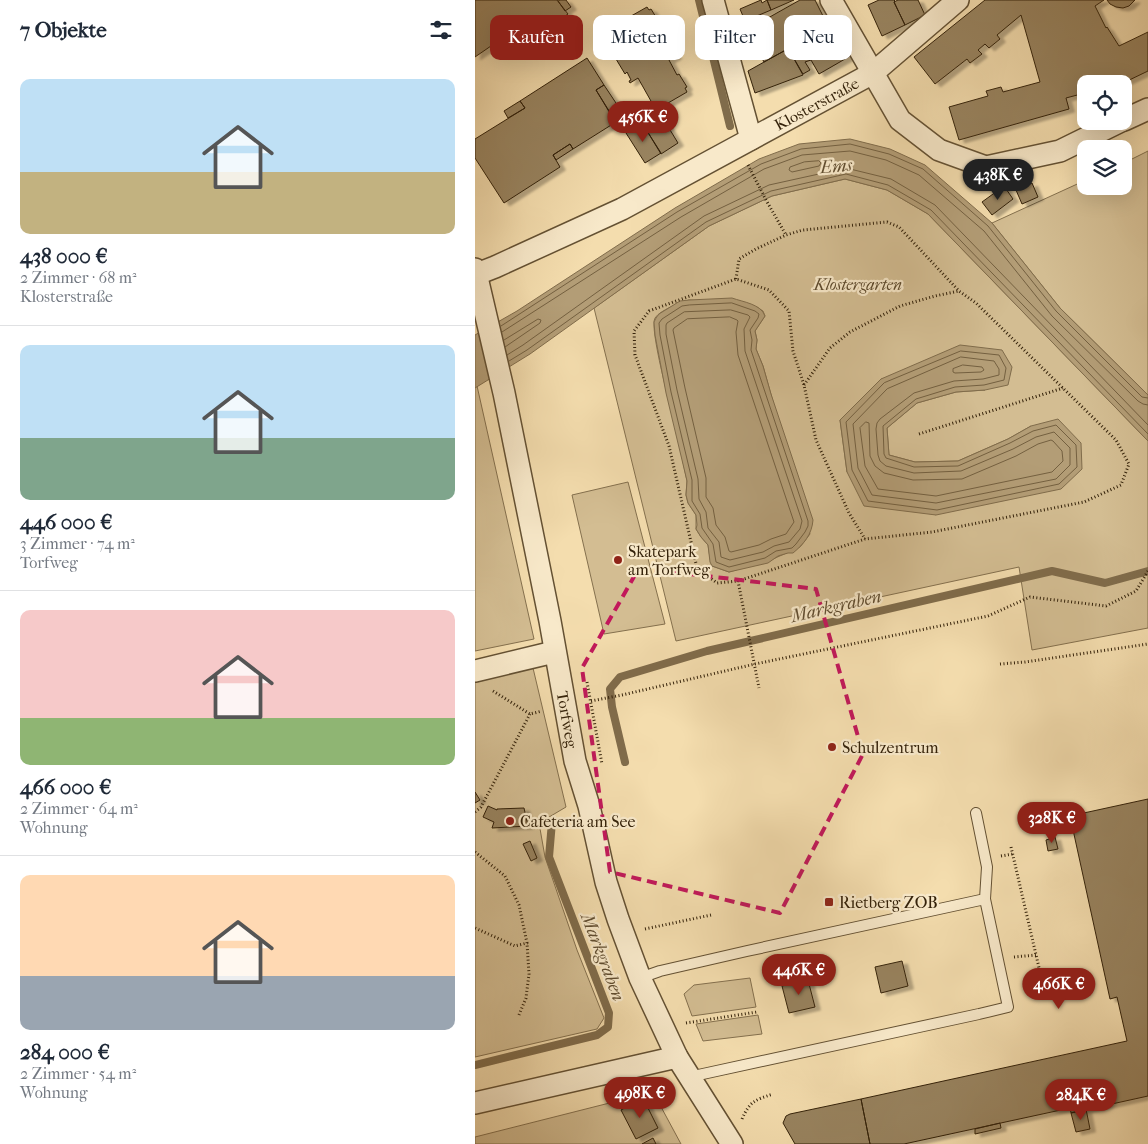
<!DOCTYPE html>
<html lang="de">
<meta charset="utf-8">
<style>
:root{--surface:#fff;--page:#f2f2f3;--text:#1f2937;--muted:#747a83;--line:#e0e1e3;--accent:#8f2418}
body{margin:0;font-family:"IM FELL French Canon",serif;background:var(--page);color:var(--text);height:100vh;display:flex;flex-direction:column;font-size:19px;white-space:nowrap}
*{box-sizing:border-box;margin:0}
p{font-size:16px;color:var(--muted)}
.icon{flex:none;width:28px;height:28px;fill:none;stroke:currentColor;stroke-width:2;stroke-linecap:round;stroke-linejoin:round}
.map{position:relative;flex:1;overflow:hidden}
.panel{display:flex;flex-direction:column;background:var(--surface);width:475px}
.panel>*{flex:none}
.guide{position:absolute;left:15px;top:15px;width:475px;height:45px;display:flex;gap:10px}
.controls{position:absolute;left:602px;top:75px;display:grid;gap:10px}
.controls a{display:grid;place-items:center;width:55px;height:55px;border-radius:10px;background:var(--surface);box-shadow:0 5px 20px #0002;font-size:25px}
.price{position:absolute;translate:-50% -42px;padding:0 11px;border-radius:18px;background:var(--accent);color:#fff;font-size:16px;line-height:32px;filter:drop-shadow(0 1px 2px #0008)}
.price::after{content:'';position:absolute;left:50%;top:30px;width:15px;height:11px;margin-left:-8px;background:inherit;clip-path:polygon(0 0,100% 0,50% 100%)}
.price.current{background:#222;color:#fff}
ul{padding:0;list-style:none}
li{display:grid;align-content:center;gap:10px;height:265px;padding:0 20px}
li+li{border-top:1px solid var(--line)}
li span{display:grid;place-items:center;height:155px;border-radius:10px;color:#555}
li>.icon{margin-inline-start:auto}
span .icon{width:90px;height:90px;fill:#fffc;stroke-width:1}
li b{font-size:21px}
h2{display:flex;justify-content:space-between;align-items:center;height:60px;padding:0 20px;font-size:21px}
.tag{padding:0 18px;border-radius:10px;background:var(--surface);box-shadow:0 5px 20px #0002;font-size:18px;line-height:45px}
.tag.current{background:var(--accent);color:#fff}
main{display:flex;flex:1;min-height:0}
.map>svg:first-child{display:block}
.green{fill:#d3bd92;stroke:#84704e;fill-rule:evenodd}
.water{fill:#b39d76;stroke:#806c4b}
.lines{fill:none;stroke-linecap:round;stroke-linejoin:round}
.shore{stroke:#746040;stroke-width:1}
.stream{stroke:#806c4b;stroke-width:8}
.building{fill:#98835f;stroke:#34220a;filter:url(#shadow)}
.lane-casing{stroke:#645133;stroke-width:12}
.street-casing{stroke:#645133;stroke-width:24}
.path{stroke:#34220a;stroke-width:3;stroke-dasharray:1 2.5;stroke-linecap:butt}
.lane{stroke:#f8e9ca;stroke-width:10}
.street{stroke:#f8e9ca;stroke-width:21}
.marked{fill:none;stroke:#c2185b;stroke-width:4;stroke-dasharray:10 6;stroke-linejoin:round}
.poi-dot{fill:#8f2418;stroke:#f8e9ca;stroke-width:2}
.labels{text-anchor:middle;stroke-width:4.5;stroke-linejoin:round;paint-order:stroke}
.street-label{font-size:16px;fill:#34220a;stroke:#f8e9ca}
.park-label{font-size:16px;font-style:italic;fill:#5c492c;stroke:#f8e9ca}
.poi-label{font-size:16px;fill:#34220a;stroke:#f8e9ca;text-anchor:start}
.water-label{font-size:18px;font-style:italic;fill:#604d30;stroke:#f8e9ca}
</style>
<main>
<section class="panel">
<h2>7 Objekte<svg class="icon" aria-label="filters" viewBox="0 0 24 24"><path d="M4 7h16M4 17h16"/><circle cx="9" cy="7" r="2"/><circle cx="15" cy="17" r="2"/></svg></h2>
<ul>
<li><span style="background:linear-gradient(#bfe0f5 60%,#c2b280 0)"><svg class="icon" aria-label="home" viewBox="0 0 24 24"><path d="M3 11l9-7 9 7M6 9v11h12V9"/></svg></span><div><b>438 000 €</b><p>2 Zimmer · 68 m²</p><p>Klosterstraße</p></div></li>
<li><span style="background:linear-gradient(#bfe0f5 60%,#7fa58c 0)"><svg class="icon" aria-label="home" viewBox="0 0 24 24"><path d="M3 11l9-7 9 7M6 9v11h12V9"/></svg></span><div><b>446 000 €</b><p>3 Zimmer · 74 m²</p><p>Torfweg</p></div></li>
<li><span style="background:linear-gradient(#f6c9c9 70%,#8fb573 0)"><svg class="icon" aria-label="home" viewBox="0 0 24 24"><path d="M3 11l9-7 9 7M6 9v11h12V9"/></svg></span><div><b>466 000 €</b><p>2 Zimmer · 64 m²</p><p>Wohnung</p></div></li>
<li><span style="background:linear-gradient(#ffd9b3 65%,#9aa5b1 0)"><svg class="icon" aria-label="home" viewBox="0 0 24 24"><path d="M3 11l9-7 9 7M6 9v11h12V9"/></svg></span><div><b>284 000 €</b><p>2 Zimmer · 54 m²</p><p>Wohnung</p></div></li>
</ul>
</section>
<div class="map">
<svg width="673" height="1144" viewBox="0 0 673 1144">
<defs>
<filter id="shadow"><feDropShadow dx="5.5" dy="3" stdDeviation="1" flood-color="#0004"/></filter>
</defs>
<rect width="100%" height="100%" fill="#f4ddae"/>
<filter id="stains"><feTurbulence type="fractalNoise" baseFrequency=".004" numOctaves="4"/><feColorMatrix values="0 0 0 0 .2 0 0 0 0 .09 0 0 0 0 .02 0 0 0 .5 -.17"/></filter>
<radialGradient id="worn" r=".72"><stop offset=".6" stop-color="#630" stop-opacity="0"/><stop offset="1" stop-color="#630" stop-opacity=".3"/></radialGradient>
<path class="green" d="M673,151v244l-88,-87 -68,-85 94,-43v6h38v-23z
M370,179l42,11 41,24 220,227v187l-116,22 -13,-83 -343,74 -82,-333 115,-82 63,-30zM214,300l68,7 6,4 2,5 -10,15 2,9 -1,9 7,17 47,168 -10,13 -27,12 -44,13 -17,-6 -2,-8 -2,-13 -7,-8 -5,-8v-14l-8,-12 -2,-8 1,-14c-4,-19 -8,-38 -12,-57 -4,-15 -26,-96 -20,-106 5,-8 25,-15 34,-18zM406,379l104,11 -29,2 -39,11 -30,25 2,27 26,7 43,-1 50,-22 23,-13 -95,89 -89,-43 -7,-52z
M0,377l59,262 -59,12z
M153,482l37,142 -61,10 -32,-139z
M58,668l33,139 -27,16 6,34 32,93 27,68 -7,11 -122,28v-375z
M275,978l6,29 -64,9 -8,-22 10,-9z
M283,1015l4,19 -59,7 -7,-17z
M178,1092l28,52h-206v-7z"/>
<path class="water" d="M375,139l40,10 35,16 67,58 68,85 88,87v46l-220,-227 -41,-24 -42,-11 -73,17 -63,30 -179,128 -55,34v-53l42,-24 158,-103 84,-49 40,-15z
M257,298c11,4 29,6 33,18l-10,15 2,9 -1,9 7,17 8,28 42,126c-1,14 -9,24 -20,33h-5l-10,3 -10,7 -39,9 -17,-6 -2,-4 -2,-17 -7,-8 -5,-8 1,-4 -1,-10 -8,-12 -2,-8 1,-14 -21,-88 -11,-58 -1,-13 2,-4 3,-4 21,-13 9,-1z
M485,345l42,5 10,17 -4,18 -23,5 -29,2 -39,11 -30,25 2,27 26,7 43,-1 50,-22 23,-13 27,-7 23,24 1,26 -21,20 -125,26 -72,-9 -17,-34 -7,-52 41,-41z"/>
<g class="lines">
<path class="shore" d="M344,161l2,2 -2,3 -27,6 -3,-2 1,-3 14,-5z
M257,303l23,8 4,3 -1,4 -8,12 2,10 -1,10 57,171v5l-3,6 -9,12 -4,4 -16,3 -11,7 -36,9 -13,-5 -3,-18 -11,-16 -2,-14 -8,-13v-21l-21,-88 -11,-57 -1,-12 3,-4 20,-13 7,-1z
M256,310l17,5 2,2 -6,12 1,22 57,170 -2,8 -11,13 -15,4 -11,6 -33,8 -9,-3 -2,-15 -11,-14 -2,-16 -7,-13 -1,-20 -21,-89 -11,-56v-9l1,-2 17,-11z
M255,317l7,3 1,1 -2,11 2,23 56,167 -8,12 -15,5 -12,6 -28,7 -2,-1 -4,-14 -9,-12 -3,-17 -7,-11v-19l-21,-90 -12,-58 1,-2 13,-9z
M26,326l176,-114 84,-48 40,-15 49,-5 39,10 34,15 65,57 68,85 86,86 6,1
M27,332l179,-115 83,-48 38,-14 48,-4 36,9 33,15 65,56 68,85 86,85 5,3 5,1
M29,340l34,-21 3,1 -1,3 -35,24
M486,351l38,4 7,13 -2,12 -20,5 -29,2 -39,12 -33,27 1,28 2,4 28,9 44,-1 52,-23 23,-12 23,-6 20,20 1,22 -18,17 -122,26 -69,-9 -16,-31 -6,-48 38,-39z
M32,355l16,-10 181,-129 65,-31 77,-17 45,11 44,26 213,220
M486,357l33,4 5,8v6l-16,4 -29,2 -40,12 -34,26 -3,4 -1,6 2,26 2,6 6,5 28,7 47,-2 52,-22 23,-12 18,-5 16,16v17l-14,14 -120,24 -64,-8 -14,-27 -5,-44 34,-35z
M34,361l18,-11 179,-128 65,-31 75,-17 42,11 43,25 217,224
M488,365l19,2 2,3 -3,2 -26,1 -2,-1v-3z
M391,422l3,1 1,33 5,10 9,7 29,7 49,-1 54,-23 22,-12 13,-4 2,1 9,10 1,10 -11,11 -116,24 -58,-7 -13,-23 -5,-38z"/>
<path class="stream" d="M224,0l31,126
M150,762l-13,-55 -2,-18 10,-12 87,-26 345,-80 53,12 43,-12
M0,1065l122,-30 11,-8 1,-14 -60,-156 3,-35"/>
</g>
<path class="building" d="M0,0h82l11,14 -11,8 5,6 -28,19 -14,-21 -45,31z
M85,0h6l5,7 -6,4 -7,-10z
M286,0l1,3 5,-3 4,10 -26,11 -5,-12z
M292,0h27l-23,10z
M325,0h15l12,24 -33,18 1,3 -31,17 -10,-18 13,-7 -8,-14z
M404,0h15l1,1 -1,1 11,23 -23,11 -14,-31z
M423,0h20l7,15 -20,10 -11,-23z
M510,0h119l-9,6 11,22 1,-1 12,19 29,-14v39l-27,13h-35v17h-1l-4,-7 -15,4 3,11 -110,31 -10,-33 39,-11 -2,-5 15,-4 2,5 37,-10 -19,-67 -24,20 3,4 -11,9 -4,-4 -7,6 4,4 -12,9 -3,-4 -32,25 -21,-27z
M632,0h28l-6,6 -6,2 -7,-1 -6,-3z
M172,7l2,3 2,-1 8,13 -2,1 9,16 2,-1 7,13 -1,1 2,4 -7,4 8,15 2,-1 8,13 -2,1 2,4 -31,18 -18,-32 -8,5 -1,-2 2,-1 -4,-8 -2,2 -24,-40 3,-2 1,3 14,-8 -2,-3z
M359,22l18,33 -33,19 -8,-14 -6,2 5,8 -7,4 -14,-24 13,-7 -1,-2z
M45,26l3,5 -8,5 -3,-4z
M316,47l1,2 -3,1 14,25 -48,18 -7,-22z
M112,58l17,27 -8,5 20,32 -43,27 -3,-5 -17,11 7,12 -56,36 -29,-45v-19l50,-31 -5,-7z
M129,85l16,24 -9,6 -15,-25z
M45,101l5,7 -17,10 -4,-7z
M186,115l17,28 -17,11 -17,-28z
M167,123l19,30 -16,10 -19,-30z
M95,144l3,5 -17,11 -3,-5z
M557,183l6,14 -16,7 -6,-14z
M529,186l9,13 -21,16 -10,-13z
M0,792l5,8 -5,3z
M673,799v297l-77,17 -1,-5 -166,36h-34l-9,-45 266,-58 -10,-44 -7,2 -40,-183z
M13,806l9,4v-1l27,-1 4,18 -36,2 2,-6 -11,-5z
M580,837l3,12 -10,2 -2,-11z
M55,841l7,17 -6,3 -8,-17z
M427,961l6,25 -27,7 -6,-26z
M333,980l7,27 -26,6 -7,-27z
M168,1098l15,30 -22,11 -15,-29z
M386,1099l9,45h-75l-12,-21 3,-7 4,-2z
M611,1109l4,20 -14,3 -5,-19z
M525,1123l1,5 -26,6v-5z
M178,1138l3,6h-14z"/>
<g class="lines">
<defs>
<path id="lane" d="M165,978l20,-7 87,-20 238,-52
M214,1077l290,-63 29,-7 -23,-108 2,-32 -11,-54"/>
<g id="street">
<path d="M238,0l38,139"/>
<path d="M356,0l69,120 39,30 47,17 74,-16 61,-30"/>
<path d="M649,120l24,-11"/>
<path id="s1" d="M0,269l29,124 46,228 25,140 14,45 17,76 12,37 22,59 37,79 55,87"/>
<path id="s2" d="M2,274l18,-7 127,-58 251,-136 85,-73"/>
<path d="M0,671l79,-19"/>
<path d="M0,1103l202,-46"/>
</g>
</defs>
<use href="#lane" class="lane-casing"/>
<use href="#street" class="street-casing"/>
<path class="path" d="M273,165l18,35 20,35
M261,279l3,-20 17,-10 30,-14 17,-5 84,-8 12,5 60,64 17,12 140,137 13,24 -8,21 -37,17 -152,30 -67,7 -127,42 -21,2 -20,-15 -28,-122 -34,-91 -1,-24 15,-20 87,-32 33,11 20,21 4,40 11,34 12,55 33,73 16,26
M329,385l26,-37 20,-16 50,-26 35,-10 24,-5
M444,434l144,-46
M263,581l21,107
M525,664l25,-2 123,-18
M112,682l15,82
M18,691l37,23 12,-3
M116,701l31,-6 133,-31 233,-48 42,-19 76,9 30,-15 12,-20
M0,812l6,-5 49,-93
M536,847l32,138
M0,852l30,24 14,29 8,38 -12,3 -40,-18
M526,856l12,-2
M170,929l66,-14
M539,957l22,-2
M44,1015l7,-17 3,-24 -2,-31
M211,1023l71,-11
M267,1119c8,-18 13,-19 31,-25"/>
<use href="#lane" class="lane"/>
<use href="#street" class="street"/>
</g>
<path class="marked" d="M164,568l177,21 47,165 -83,159 -170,-41 -28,-204z"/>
<g class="poi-dot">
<circle cx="143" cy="560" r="5"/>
<circle cx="357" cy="747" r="5"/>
<circle cx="35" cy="821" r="5"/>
<rect x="349" y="897" width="10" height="10" rx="2.5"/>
</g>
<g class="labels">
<g class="street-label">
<text dy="6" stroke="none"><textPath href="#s2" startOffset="380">Klosterstraße</textPath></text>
<text dy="6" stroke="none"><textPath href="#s1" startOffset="460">Torfweg</textPath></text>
</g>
<g class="park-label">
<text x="383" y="290">Klostergarten</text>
</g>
<g class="poi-label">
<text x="153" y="557">Skatepark<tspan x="153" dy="18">am Torfweg</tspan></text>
<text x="367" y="753">Schulzentrum</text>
<text x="45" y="827">Cafeteria am See</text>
<text x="364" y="908">Rietberg ZOB</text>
</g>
<g class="water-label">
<text transform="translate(361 166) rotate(-5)" y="6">Ems</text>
<text transform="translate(361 606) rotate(-13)" y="6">Markgraben</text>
<text transform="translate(128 957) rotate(69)" y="6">Markgraben</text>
</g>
</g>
<rect width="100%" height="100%" filter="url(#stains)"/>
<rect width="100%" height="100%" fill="url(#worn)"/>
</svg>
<div class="controls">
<a><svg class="icon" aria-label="locate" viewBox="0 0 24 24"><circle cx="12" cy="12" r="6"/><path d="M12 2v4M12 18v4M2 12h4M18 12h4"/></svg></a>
<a><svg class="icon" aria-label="layers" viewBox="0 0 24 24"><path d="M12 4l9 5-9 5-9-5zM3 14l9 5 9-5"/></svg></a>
</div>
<b class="price" style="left:168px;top:143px">456K €</b>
<b class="price current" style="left:523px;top:201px">438K €</b>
<b class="price" style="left:577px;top:844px">328K €</b>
<b class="price" style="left:324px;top:996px">446K €</b>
<b class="price" style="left:584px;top:1010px">466K €</b>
<b class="price" style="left:165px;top:1119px">498K €</b>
<b class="price" style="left:606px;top:1121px">284K €</b>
<div class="guide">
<a class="tag current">Kaufen</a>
<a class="tag">Mieten</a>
<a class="tag">Filter</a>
<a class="tag">Neu</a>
</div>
</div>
</main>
